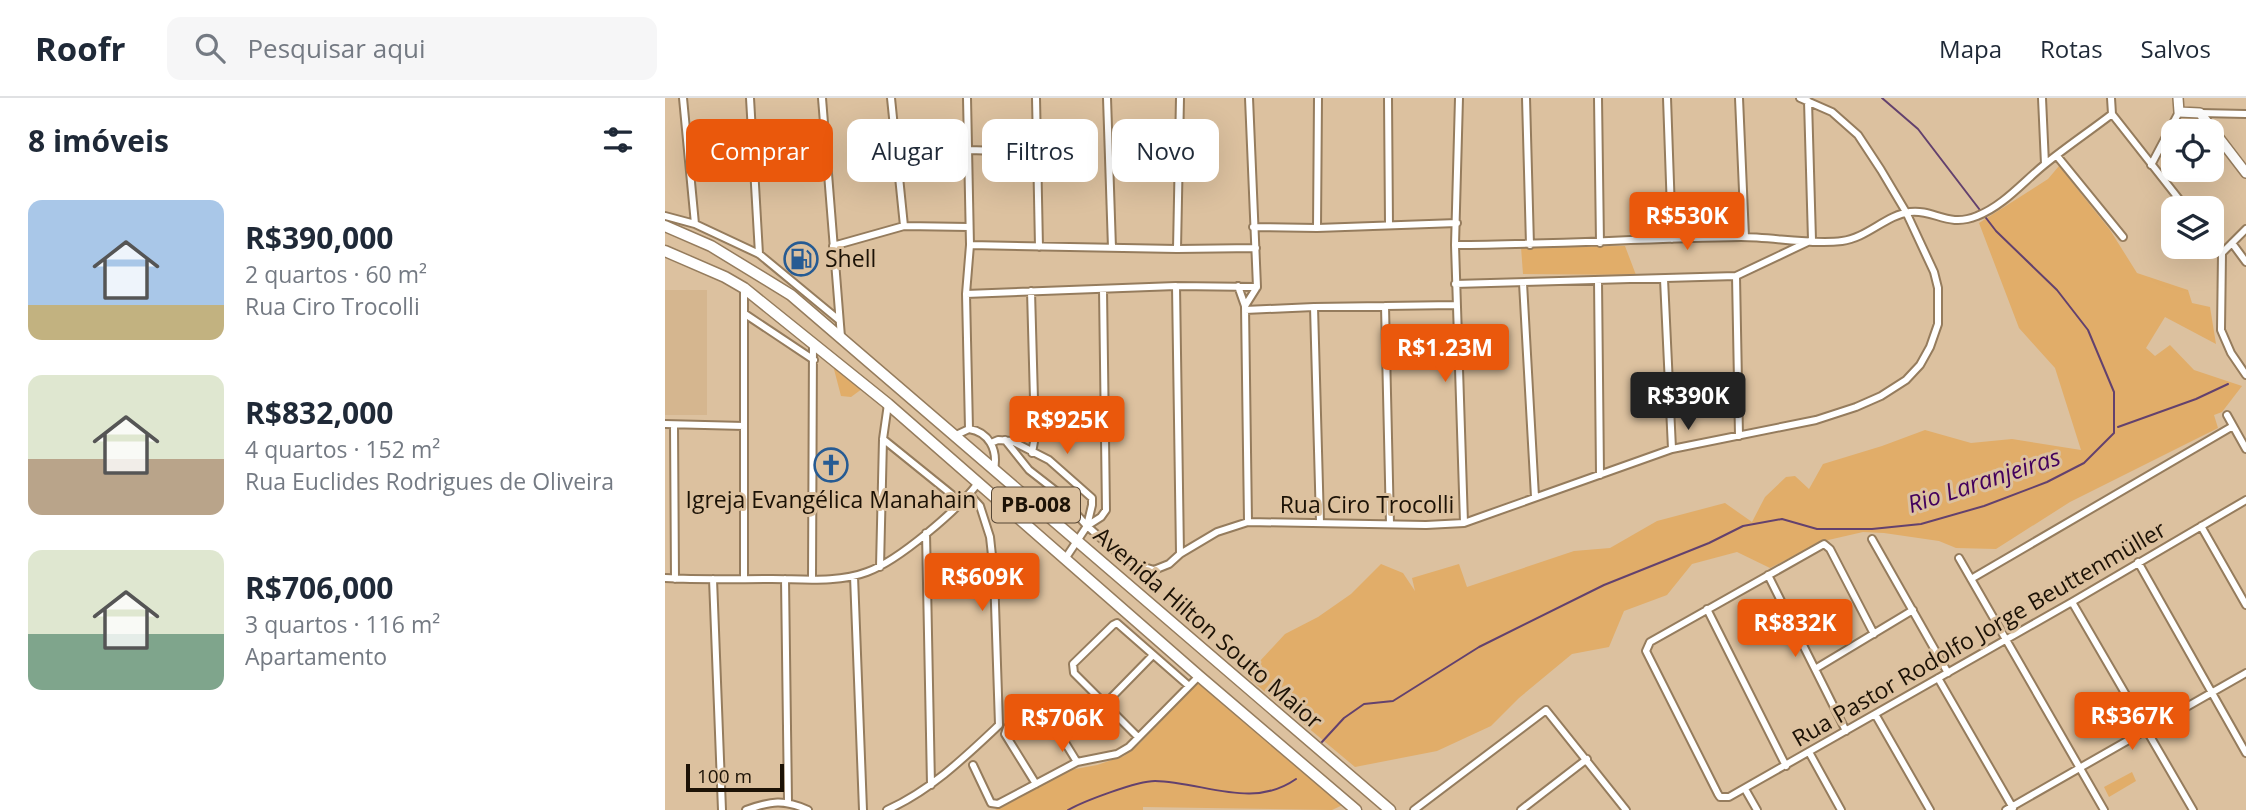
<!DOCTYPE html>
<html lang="pt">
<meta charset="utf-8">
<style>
:root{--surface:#fff;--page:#f6f6f7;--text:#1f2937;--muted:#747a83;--line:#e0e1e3;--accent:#ea580c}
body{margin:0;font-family:"Open Sans",sans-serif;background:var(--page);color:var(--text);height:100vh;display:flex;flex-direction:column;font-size:26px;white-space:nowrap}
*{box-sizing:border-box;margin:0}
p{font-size:23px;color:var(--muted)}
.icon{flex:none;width:38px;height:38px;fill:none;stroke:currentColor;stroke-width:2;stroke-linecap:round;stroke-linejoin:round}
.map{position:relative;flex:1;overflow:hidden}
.panel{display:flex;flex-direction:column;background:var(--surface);width:665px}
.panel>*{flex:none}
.top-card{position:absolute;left:21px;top:21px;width:665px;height:63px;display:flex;gap:14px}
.buttons{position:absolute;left:1496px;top:21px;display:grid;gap:14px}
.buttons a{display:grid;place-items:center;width:63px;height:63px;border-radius:14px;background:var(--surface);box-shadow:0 7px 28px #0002;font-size:35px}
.scale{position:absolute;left:21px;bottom:18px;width:98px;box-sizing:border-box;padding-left:7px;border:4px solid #1c1206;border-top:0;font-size:19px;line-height:24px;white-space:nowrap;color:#1c1206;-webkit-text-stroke:5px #dcc19f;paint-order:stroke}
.price{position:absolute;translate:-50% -60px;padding:0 16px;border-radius:7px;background:var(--accent);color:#fff;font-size:23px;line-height:46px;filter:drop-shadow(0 2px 4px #0008)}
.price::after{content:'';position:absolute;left:50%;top:42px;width:21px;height:16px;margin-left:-10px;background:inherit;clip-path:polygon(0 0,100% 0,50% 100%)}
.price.selected{background:#222;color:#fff}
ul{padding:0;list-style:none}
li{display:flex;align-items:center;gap:21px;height:175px;padding:0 28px}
li span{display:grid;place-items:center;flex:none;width:196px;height:140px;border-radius:14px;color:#555}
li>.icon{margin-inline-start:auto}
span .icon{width:84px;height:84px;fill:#fffc;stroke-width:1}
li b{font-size:30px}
h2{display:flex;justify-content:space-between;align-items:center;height:84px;padding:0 28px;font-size:30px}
.tag{padding:0 24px;border-radius:14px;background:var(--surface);box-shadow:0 7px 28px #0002;font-size:24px;line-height:63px}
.tag.selected{background:var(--accent);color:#fff}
header{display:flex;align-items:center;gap:42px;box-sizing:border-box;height:98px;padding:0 35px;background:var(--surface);border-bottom:2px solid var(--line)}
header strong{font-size:33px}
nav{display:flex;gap:38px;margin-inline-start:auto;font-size:24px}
.search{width:490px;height:63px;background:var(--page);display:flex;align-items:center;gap:18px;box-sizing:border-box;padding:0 24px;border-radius:14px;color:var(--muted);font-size:26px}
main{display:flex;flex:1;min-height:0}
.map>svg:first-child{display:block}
.built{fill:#d5b68f}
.green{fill:#e1ad69}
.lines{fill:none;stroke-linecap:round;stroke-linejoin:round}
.stream{stroke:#63416e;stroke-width:2}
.street-casing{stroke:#957c5d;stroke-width:10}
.secondary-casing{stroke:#957c5d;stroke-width:12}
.primary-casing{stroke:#957c5d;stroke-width:13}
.street{stroke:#fff;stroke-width:6}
.secondary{stroke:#fff;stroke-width:9}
.primary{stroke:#fff;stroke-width:10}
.labels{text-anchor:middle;stroke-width:6;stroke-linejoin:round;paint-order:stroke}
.shield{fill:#dcc19f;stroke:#564634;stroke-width:2}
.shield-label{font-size:21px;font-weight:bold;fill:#1c1206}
.poi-label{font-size:23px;fill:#1c1206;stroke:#dcc19f;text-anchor:start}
.street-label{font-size:23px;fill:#1c1206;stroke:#dcc19f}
.water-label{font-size:24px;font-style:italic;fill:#43005d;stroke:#dcc19f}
</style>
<header>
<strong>Roofr</strong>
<div class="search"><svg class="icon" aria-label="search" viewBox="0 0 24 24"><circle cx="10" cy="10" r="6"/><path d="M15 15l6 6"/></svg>Pesquisar aqui</div>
<nav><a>Mapa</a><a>Rotas</a><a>Salvos</a></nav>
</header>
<main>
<section class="panel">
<h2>8 imóveis<svg class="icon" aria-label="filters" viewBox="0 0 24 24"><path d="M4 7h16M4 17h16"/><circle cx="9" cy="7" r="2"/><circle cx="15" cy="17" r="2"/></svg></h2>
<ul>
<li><span style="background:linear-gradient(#a9c7e8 75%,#c2b280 0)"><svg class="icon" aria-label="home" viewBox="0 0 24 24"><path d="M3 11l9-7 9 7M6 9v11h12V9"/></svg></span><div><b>R$390,000</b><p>2 quartos · 60 m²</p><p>Rua Ciro Trocolli</p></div></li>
<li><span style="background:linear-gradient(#dfe7d0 60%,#b9a48a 0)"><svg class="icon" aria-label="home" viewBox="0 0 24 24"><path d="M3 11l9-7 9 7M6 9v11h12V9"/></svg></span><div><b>R$832,000</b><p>4 quartos · 152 m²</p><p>Rua Euclides Rodrigues de Oliveira</p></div></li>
<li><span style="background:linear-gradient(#dfe7d0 60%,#7fa58c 0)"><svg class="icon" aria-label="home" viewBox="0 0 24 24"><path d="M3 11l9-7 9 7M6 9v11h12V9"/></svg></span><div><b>R$706,000</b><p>3 quartos · 116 m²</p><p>Apartamento</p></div></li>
</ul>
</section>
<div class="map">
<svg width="1581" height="712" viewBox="0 0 1581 712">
<rect width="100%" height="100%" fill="#dcc19f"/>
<path class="built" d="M0,192h42v125h-42z"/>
<path class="green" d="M1394,68l51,64 27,43 51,17 4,13 18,4 6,37 -51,-27 -19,31 9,8 15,-11 24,25 48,16 -20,26 -8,3 4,13 -148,74 -74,47 -40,-1 -17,-7 -55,-8 -21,-1 -39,9 -54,27 -33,-16 -45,12 -25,31 -43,16 -15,36 -37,7 -53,44 -28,28 -54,25 -82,16 -109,-91 39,-42 33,-17 33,-23 30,-30 22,9 12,18 -3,-13 47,-14 8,23 107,-36 36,-3 47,-27 68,-18 27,19 13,-25 21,-20 9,-1 14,13 14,-25 59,-18 43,-16 46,13 41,-4 69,11 -26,-82 -36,-40 -40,-105 69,-44z
M960,148l11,29 -113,-1 -2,-27z
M165,256l36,32 -15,11 -10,-1z
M535,583l147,122 -15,7 -189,-3v3h-148l75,-40 27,-5 27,-9 16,-13z
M1467,674l4,9 -27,16 -5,-10z"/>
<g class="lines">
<path class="stream" d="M1453,329l78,-28 32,-15
M656,645l23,-25 20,-14 29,-3 86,-54 125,-62 105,-42 34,-17 39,-7 35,10h55l49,-5 63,-18 63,-24 37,-19 30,-30v-41l-26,-62 -31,-40 -61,-59 -78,-102 -36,-31
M403,712c16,-9 69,-29 87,-29 49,1 97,29 141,-2"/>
<defs>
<path id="street" d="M18,0l12,126
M85,0l9,156
M157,0l19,239
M226,0l13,128
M371,0l3,149
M442,0l5,150
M723,0l1,127
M794,0l-4,147 9,278
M861,0l4,147
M933,0l2,145
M1002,0l5,141
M1074,0l6,139
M1377,0l3,66
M1446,0l1,16
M1535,15l46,1
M1447,16l74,94
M303,52l69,2
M1392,58l66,81
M1486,67l28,-53
M0,118l30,8 64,30 80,66
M588,129l64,1 140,-5
M652,130l1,-130
M1547,143l10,12
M1567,145l14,19
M305,147l207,4 79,-1
M790,147c95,0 191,-7 286,-8 31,0 72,8 101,4 25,-3 44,-26 68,-29 24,-3 38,16 67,4 26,-10 46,-34 67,-51 22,-18 46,-34 68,-51
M168,148l71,-20 65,1
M512,151l3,-151
M1557,155l-1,77 10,23 15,22
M1557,155l24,-24
M1071,178l3,160
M999,181l8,170
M933,182l2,195
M858,185l12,214
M790,186l281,-8 76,-36 -4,-139
M511,188l4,268
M573,188l7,20 3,216
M79,190v291
M366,193l4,145 -3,17
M301,196l210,-8 81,1
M580,208l12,-19 -8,-189
M720,208l5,218
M649,209l6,215
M580,212l69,-3 142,-2
M80,216l69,46
M1562,317l19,34
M0,326l79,2
M9,327l1,154
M304,331c20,3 29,21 25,40
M289,338l15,-7 -3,-135 4,-49 -3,-147
M218,341l78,63
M340,342l24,30 27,21 31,35 33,29 14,9 20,6 15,-6 11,-10 37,-22 31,-10 178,3 38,-2 208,-74 144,-29 40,-13 25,-11 25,-16 14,-15 10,-18 8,-23v-36l-4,-16 -28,-60 -25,-42 -23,-35 -26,-23 -32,-14
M326,345l7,-3 14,1 37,19 43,38v7l-5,21
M1536,428l45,79
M261,435l5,252
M1207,441l76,134
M1294,460l145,252
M400,461l22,-33 14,-9 5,-7 -3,-221
M1473,464l108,191
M215,469l3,-128 5,-35
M1103,477l78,156
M189,478l9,234
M0,480c35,2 71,1 107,1 30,0 66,4 95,-7 31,-11 91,-62 111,-89
M48,481l9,231
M120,481l3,222
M147,481l1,-236
M1306,481l262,-153
M1407,504l121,208
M1042,511l79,157
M1209,536l-44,-85 -6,-5 -174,98 -4,9 72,143 2,3h9l343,-195 174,-102
M1150,571l98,-59
M1273,580l75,130
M440,606l48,-49
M1210,616l55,96
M473,639l-64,-64 -1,-9 40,-39 4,-2 72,63
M1144,654l32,58
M308,667l18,38 7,1 79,-42 40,-8 12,-7 70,-71
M371,686l-31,-50 2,-6 26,-24 9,1 35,57
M1080,691l12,21
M81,712c25,-9 38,-11 62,0
M222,712c44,-20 77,-52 112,-85l-5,-151 -4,-37 -10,-31 -11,-12
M749,712l132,-100 80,100
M856,712l66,-51
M1341,712l240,-137"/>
<path id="secondary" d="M1513,0l1,14 21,1 46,60"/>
<path id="primary" d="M0,128l46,20 80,49 599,515
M0,153l60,26 19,11 144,116 311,272 157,134"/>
</defs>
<use href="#street" class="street-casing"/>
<use href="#secondary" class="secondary-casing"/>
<use href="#primary" class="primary-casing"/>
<use href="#street" class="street"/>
<use href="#secondary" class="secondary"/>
<use href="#primary" class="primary"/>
</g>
<defs>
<symbol id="fuel-ring" viewBox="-11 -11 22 22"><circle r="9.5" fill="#dcc19f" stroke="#265b93" stroke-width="1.5"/><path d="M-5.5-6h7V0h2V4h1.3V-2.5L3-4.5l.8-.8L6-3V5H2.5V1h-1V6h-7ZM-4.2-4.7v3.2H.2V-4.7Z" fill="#265b93"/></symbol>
<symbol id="church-ring" viewBox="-11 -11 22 22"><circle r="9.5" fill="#dcc19f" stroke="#265b93" stroke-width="1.5"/><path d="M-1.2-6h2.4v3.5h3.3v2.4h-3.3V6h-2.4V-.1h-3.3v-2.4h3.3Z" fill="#265b93"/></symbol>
</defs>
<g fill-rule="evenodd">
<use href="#fuel-ring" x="117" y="142" width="38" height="38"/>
<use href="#church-ring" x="147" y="348" width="38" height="38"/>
</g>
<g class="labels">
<rect class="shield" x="327" y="389.5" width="88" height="35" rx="5"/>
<g class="shield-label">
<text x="371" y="414">PB-008</text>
</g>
<g class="poi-label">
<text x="160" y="169">Shell</text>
<text x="166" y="410" text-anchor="middle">Igreja Evangélica Manahain</text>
</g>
<g class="street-label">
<text x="702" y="415">Rua Ciro Trocolli</text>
<text transform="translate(543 530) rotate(41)" y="8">Avenida Hilton Souto Maior</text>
<text transform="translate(1314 536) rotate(-30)" y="8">Rua Pastor Rodolfo Jorge Beuttenmüller</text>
</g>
<g class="water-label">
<text transform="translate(1319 383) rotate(-18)" y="8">Rio Laranjeiras</text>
</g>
</g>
</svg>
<div class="buttons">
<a><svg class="icon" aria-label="locate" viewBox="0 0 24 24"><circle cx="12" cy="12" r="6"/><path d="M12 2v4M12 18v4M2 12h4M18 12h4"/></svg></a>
<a><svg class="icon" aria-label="layers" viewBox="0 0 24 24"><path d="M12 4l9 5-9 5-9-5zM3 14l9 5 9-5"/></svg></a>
</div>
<div class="scale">100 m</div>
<b class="price" style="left:1022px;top:154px">R$530K</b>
<b class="price" style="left:780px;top:286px">R$1.23M</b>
<b class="price selected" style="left:1023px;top:334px">R$390K</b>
<b class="price" style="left:402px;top:358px">R$925K</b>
<b class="price" style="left:317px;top:515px">R$609K</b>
<b class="price" style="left:1130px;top:561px">R$832K</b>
<b class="price" style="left:1467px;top:654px">R$367K</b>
<b class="price" style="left:397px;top:656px">R$706K</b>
<div class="top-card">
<a class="tag selected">Comprar</a>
<a class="tag">Alugar</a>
<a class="tag">Filtros</a>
<a class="tag">Novo</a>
</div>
</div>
</main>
